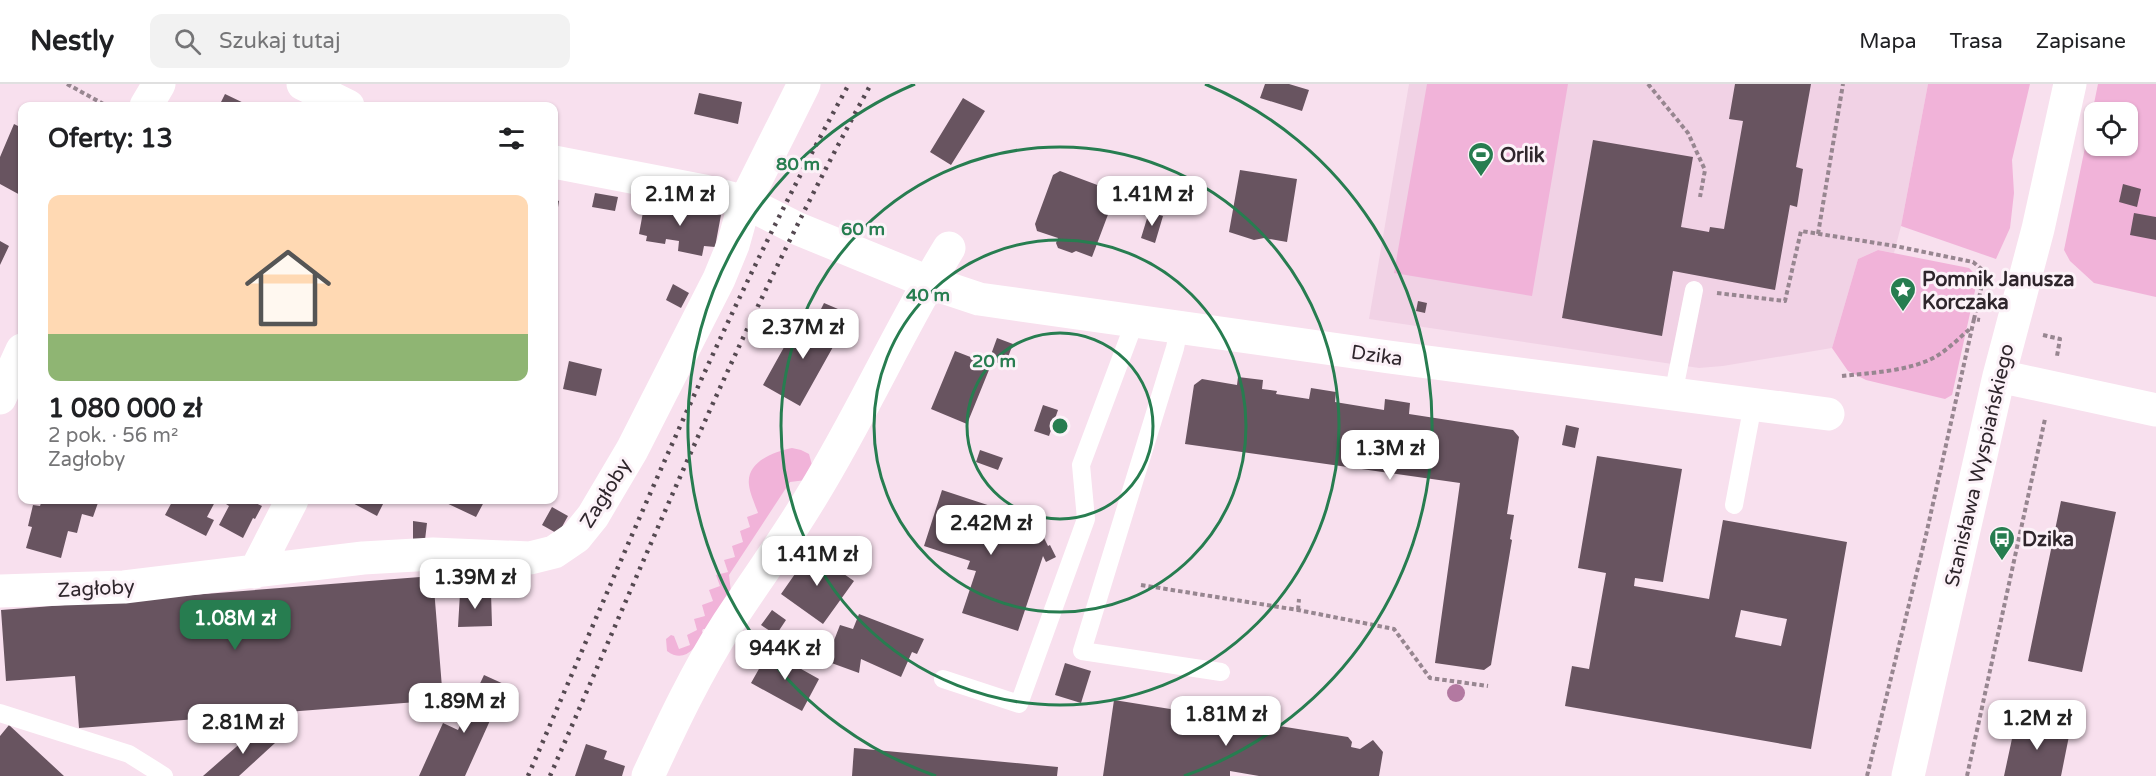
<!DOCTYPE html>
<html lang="pl">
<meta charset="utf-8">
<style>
:root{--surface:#fff;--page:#f2f2f2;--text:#202124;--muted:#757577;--line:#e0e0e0;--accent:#277d50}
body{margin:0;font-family:"Varela Round",sans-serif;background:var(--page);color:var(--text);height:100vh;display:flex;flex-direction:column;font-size:22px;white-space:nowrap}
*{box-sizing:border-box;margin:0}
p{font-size:20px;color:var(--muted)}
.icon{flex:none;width:33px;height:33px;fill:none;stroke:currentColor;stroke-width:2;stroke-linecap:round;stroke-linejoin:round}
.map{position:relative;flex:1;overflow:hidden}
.panel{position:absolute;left:18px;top:18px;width:540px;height:402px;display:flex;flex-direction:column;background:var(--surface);border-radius:12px;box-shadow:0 2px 4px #0004}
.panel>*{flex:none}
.controls{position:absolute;left:2084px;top:18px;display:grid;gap:12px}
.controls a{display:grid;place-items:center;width:54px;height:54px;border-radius:12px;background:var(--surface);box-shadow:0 2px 4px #0004;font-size:30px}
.price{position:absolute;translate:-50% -51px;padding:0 14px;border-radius:12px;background:#fff;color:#222;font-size:20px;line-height:39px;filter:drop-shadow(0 2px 3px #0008)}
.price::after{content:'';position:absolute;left:50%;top:36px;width:18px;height:14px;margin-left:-9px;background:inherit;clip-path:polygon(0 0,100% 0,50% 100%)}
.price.active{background:var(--accent);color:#fff}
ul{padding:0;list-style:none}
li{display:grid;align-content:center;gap:12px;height:318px;padding:0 30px}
li span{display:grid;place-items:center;height:186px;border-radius:12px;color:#555}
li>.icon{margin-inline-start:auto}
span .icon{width:108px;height:108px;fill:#fffc;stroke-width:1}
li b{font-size:26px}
h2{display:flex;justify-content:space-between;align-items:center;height:72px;padding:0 30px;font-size:26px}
header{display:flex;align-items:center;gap:36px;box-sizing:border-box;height:84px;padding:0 30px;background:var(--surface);border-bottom:2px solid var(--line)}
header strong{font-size:28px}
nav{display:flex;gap:33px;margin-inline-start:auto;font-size:21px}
.search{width:420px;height:54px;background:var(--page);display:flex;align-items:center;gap:15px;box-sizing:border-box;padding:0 21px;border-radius:12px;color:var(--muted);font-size:22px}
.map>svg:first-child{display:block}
.built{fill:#f1d2e5}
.green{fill:#f1b3d9;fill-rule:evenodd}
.building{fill:#685460;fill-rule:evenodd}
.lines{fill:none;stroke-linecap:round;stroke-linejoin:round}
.path{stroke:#978690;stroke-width:4;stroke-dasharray:4.5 3;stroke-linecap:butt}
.service{stroke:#fff;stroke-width:18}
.minor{stroke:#fff;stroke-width:33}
.rail{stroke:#554951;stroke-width:4.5;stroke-dasharray:3 6;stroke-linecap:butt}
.tree{fill:#b379a1}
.ring{fill:none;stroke:#277d50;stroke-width:3}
.labels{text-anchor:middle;stroke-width:6;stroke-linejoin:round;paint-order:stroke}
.poi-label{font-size:20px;font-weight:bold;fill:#2f262c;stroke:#fcf2f8;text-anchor:start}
.street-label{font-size:20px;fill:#2f262c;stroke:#fcf2f8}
.centre{fill:#277d50;stroke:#fcf2f8;stroke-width:3}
.ring-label{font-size:18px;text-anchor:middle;font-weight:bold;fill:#277d50;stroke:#fcf2f8;stroke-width:6;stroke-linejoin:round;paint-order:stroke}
</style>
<header>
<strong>Nestly</strong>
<div class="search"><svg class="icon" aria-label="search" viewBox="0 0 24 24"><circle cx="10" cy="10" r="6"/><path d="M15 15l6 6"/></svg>Szukaj tutaj</div>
<nav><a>Mapa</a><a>Trasa</a><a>Zapisane</a></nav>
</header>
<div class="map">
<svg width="2156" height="692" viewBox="0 0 2156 692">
<rect width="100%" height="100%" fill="#f8e0ee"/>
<path class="built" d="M1409,0h519l-27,142 -7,27 -16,-3 -20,9 -26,89 -109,18 -24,2 -330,-49z"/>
<path class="green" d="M1427,0h141l-36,212 -138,-23z
M1928,0h102l-18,76 2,33 -4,35 -14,31 -95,-33z
M2098,0h58v213l-62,-14 -24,-22 -6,-11zM2094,28h33v34h-33z
M1878,166l91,18 9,9 -26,118 -7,4 -79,-19 -18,-9 -16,-23 26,-89z
M792,364l9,2 8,4 3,11 -6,15 -16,2 -61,93 2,17 -24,37h-4l-1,2 2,4c-9,13 -20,29 -37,16l-1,-12 5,-4 3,1 5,13 11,-4 -3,-10 10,-5 -3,-11 11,-3 -3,-11 11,-4 -4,-11 11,-4 -4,-11 12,-3 -4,-12 11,-3 -3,-11 11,-4 -3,-11 10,-4 -3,-10 11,-4c-3,-9 -8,-19 -9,-28 -3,-23 24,-33 43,-37z"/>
<path class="building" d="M1265,0h24l20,6 -7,21 -42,-13z
M1735,0h76l-15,83 7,2 -6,38 -7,-2 -15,85 -102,-19 -11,65 -100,-18 31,-178 100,17 -12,70 28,5 1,-5 14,2 19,-108 -14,-2z
M699,9l43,9 -4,22 -44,-10z
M225,10l25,12h-31z
M963,14l22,13 -34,54 -21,-13z
M14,40l8,4v68l-22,-12v-27z
M1240,86l57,9 -10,63 -23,-4 -10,2 -25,-8z
M1060,87l40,15 2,-5 16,7 -26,69 -16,-6 -4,2 -14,-5 -2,-5 2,-5 -21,-7 -2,-7 18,-49z
M2123,100l18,5 -4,18 -18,-5z
M595,109l23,4 -3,14 -23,-4z
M554,115l5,2 -4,25h-1z
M645,117l76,14 -6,32 -11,-1 -2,10 -24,-5 1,-10 -13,-2 -1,5 -19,-3 1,-5 -8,-2z
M1149,128l14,4 -8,27 -14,-5z
M2134,129l22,4v23l-26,-5z
M0,157l9,5 -9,19z
M673,200l16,9 -8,15 -15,-8z
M1418,217l9,2 -2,10 -9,-2z
M824,219l14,6 -4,8 -14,-6z
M814,229l29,16 -43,77 -37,-21 30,-54 9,4z
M997,254l16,6 -8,21 -16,-5z
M955,267l36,14 -24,59 -36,-15z
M569,277l33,8 -6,27 -33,-7z
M1238,293l25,3 -1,9 15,2 -1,3 33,5 2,-11 25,4 -1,10 49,8 1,-11 25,4 -1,11 104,16 6,7 -12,77 7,1 -4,24 2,1 -21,125 -7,5 -49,-7 25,-180 -275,-39 9,-59 8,-6 35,6z
M1043,321l15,5 -9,26 -15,-5z
M1566,341l13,3 -4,20 -13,-3z
M980,366l23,8 -5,12 -22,-8z
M1597,372l85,13 -19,113 -28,-4 -1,8 75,13 14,-79 124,22 -36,207 -246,-43 7,-40 17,3 17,-96 -28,-5zM1741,526l46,9 -6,27 -46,-9z
M942,406l82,27 2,5 8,-4 14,28 2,-1 6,12 -10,5 -3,-6 -25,75 -56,-18 14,-42 -9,-2 3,-8 -46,-15z
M42,416h57l-6,17 -11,-3 -5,19 -9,-2 -7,27 -35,-10 6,-21 -4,-1 5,-21 7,1z
M173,416h43l-9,17 7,3 -8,16 -41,-21z
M228,416h21l13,6 -7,13 -2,-1 -10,20 -24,-13 10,-19 -3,-2z
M347,416h38l-8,16z
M440,416h45l-9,17z
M2061,417l55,11 -34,160 -54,-11z
M552,423l16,9 -10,18 -16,-9z
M413,437l14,2 -2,17h-12z
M811,467l43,30 -31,43 -42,-30z
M433,492l10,124 -364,28 -4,-52 -69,5 -5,-71z
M491,508l1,34 -34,1 2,-34z
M772,526l14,10 -10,15 -15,-10z
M859,530l65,25 -7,15 -5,-2 -11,25 -40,-18 -2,14 -33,-12 14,-36 13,4z
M769,567l50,28 -17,32 -51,-28z
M1065,579l26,8 -10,32 -26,-8z
M484,591l22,10 -41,91h-46l24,-53 15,7z
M1114,616l125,20 3,-18 15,3 -2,17 93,15 4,5 -1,5 9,2 13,-9 10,12 -4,24h-120l-29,-5v5h-127z
M2016,636l54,11 -9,45h-57z
M9,641l55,51h-64v-40z
M260,642l15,17 -36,33h-36z
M586,660l21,7 -3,8 21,7 -3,10h-47z
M854,664l204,19 -1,9h-205z"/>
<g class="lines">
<path class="path" d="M67,0l40,22
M1648,0l40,49 17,37 -5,27
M1818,150l25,-150
M1717,209l68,8 16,-70 94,15 78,16 12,10 -11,47
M2043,251l17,4 -3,17
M1842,292c28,-3 68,-5 93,-19 14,-8 25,-20 37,-30
M1141,501l157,25 96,19 36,49 58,8
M1298,526l1,-11
M1867,692l59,-241 48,-216 6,1
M1967,692l78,-357"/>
<path class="service" d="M1179,244l-4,20 -93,303 139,21
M1673,311l21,-105
M1734,421l19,-101
M943,595l76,25 67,-185 -5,-54 54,-144
M0,629l129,41 35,22"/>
<path class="minor" d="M303,0l45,22
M146,22l13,-22
M554,78l150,29 41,11 51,26 132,54 51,17 410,58 439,57
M1999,292l157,34
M0,314l22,-48
M255,488l37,-72
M0,507l124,-4 239,-29 70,-4 97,4 24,-6 22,-15 17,-21 39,-66 87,-171 14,-34 12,-43 59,-118
M648,692c24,-52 49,-105 80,-153 28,-43 59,-85 85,-129 49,-80 87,-166 136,-246
M1908,692l91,-400 39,-147 32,-145"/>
<path class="rail" d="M528,692c101,-233 198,-470 321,-692
M550,692c102,-233 198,-469 321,-692"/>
</g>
<circle class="tree" cx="1456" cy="609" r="9"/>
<g class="ring">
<circle cx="1060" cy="342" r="93"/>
<circle cx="1060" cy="342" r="186"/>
<circle cx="1060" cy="342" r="279"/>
<path d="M936 692A371 371 0 0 1 915 0M1205 0A371 371 0 0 1 1184 692"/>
</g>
<defs>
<symbol id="stadium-pin" viewBox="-11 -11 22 30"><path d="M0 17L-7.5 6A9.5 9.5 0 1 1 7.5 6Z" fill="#277d50" stroke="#fcf2f8"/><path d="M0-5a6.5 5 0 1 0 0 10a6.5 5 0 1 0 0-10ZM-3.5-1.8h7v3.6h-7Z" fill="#fff"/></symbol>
<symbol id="sight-pin" viewBox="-11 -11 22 30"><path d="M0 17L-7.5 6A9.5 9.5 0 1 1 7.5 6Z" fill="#277d50" stroke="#fcf2f8"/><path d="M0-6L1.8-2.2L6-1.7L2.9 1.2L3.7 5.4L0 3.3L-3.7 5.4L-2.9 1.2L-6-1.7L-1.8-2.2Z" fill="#fff"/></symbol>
<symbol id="bus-pin" viewBox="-11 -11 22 30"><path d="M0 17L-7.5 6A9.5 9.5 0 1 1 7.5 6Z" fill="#277d50" stroke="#fcf2f8"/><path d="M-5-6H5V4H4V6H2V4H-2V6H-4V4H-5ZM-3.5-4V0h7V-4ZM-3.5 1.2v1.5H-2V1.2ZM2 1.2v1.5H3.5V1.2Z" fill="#fff"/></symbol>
</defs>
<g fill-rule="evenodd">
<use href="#stadium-pin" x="1466" y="56" width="30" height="40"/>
<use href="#sight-pin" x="1888" y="191" width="30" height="40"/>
<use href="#bus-pin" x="1987" y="440" width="30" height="40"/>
</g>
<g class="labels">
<g class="poi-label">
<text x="1500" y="78">Orlik</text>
<text x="1922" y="202">Pomnik Janusza<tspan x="1922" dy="23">Korczaka</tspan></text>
<text x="2022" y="462">Dzika</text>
</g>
<g class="street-label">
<text transform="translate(1377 271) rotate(8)" y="7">Dzika</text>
<text transform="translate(1979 381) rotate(-77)" y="7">Stanisława Wyspiańskiego</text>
<text transform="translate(605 409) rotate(-58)" y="7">Zagłoby</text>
<text transform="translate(96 504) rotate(-3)" y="7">Zagłoby</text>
</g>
</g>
<circle cx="1060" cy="342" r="9" class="centre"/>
<g class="ring-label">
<text x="798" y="86">80 m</text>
<text x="863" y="151">60 m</text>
<text x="928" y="217">40 m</text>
<text x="994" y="283">20 m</text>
</g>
</svg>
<div class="controls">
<a><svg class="icon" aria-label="locate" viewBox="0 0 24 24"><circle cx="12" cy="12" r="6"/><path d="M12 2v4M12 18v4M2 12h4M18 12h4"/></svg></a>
</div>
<b class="price" style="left:680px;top:143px">2.1M zł</b>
<b class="price" style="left:1152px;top:143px">1.41M zł</b>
<b class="price" style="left:803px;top:276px">2.37M zł</b>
<b class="price" style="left:1390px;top:397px">1.3M zł</b>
<b class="price" style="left:991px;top:472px">2.42M zł</b>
<b class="price" style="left:817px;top:503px">1.41M zł</b>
<b class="price" style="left:475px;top:526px">1.39M zł</b>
<b class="price active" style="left:235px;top:567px">1.08M zł</b>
<b class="price" style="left:785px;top:597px">944K zł</b>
<b class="price" style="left:464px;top:650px">1.89M zł</b>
<b class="price" style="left:1226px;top:663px">1.81M zł</b>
<b class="price" style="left:2037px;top:667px">1.2M zł</b>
<b class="price" style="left:243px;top:671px">2.81M zł</b>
<section class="panel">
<h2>Oferty: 13<svg class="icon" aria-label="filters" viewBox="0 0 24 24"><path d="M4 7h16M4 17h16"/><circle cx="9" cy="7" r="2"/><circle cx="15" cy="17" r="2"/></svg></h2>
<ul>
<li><span style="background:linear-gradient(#ffd9b3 75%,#8fb573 0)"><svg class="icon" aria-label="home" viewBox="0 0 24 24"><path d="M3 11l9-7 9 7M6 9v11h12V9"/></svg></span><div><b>1 080 000 zł</b><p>2 pok. · 56 m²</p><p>Zagłoby</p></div></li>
</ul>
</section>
</div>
